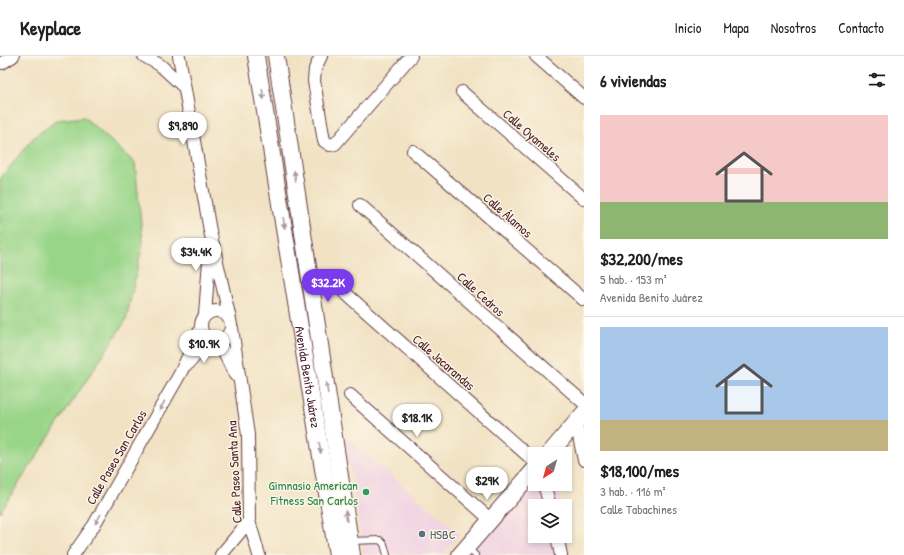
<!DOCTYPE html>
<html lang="es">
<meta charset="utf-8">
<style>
:root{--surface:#fff;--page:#f2f2f2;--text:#202124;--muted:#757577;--line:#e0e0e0;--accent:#7c3aed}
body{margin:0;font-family:"Patrick Hand",sans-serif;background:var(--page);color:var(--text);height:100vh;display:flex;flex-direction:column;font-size:15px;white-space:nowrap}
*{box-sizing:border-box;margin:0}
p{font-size:13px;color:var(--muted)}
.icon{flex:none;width:22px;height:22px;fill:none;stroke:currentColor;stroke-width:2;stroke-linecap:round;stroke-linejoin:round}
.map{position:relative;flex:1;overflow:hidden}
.side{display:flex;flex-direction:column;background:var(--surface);width:320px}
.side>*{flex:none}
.needle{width:26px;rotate:217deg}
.controls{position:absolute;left:528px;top:391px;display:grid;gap:8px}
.controls a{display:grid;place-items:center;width:44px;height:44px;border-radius:0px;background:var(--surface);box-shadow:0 2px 6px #0003;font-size:20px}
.price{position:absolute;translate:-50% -34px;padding:0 9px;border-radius:14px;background:#fff;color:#222;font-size:13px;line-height:26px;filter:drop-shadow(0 1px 2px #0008)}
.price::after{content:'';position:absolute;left:50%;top:24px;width:12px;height:9px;margin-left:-6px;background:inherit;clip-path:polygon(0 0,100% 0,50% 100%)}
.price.on{background:var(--accent);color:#fff}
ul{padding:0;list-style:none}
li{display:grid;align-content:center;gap:8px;height:212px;padding:0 16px}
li+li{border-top:1px solid var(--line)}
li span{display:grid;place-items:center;height:124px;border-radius:0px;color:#555}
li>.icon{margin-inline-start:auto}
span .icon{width:72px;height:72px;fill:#fffc;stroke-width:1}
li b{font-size:17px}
h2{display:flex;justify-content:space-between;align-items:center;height:48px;padding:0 16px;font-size:17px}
header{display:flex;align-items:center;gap:24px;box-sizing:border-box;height:56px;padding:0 20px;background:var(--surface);border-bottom:1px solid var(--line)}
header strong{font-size:19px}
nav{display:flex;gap:22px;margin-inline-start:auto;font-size:14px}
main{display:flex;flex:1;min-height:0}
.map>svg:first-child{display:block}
.built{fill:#f1d0e3}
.green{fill:#99d589;stroke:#727a5a}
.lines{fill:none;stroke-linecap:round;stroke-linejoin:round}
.lane-casing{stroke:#633c42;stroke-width:8}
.street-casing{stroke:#633c42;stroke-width:14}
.secondary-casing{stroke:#633c42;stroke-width:18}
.lane{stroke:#fff;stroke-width:6}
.street{stroke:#fff;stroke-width:12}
.secondary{stroke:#fff;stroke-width:16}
.oneway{fill:#ae9aa0}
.leisure-dot{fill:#2e9e5b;stroke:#fcf5e5;stroke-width:1.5}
.service-dot{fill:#5c6f8a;stroke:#fcf5e5;stroke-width:1.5}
.labels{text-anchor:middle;stroke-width:3;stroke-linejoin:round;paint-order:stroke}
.street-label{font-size:13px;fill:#4a1f2b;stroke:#fcf5e5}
.leisure-label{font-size:13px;fill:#27864d;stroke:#fcf5e5;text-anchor:end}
.service-label{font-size:13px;fill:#4e5e75;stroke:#fcf5e5;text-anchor:start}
</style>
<header>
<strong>Keyplace</strong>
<nav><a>Inicio</a><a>Mapa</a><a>Nosotros</a><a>Contacto</a></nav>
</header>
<main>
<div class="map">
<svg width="584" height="499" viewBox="0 0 584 499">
<rect width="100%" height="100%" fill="#fcf5e5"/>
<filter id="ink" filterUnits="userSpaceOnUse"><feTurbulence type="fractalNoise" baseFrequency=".025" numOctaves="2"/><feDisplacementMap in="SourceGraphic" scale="8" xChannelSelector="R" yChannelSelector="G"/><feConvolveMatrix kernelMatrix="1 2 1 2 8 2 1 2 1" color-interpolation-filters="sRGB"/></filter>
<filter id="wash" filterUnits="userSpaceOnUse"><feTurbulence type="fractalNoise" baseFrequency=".012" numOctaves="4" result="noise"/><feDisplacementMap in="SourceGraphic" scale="16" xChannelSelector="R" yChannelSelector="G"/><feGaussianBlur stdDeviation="0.9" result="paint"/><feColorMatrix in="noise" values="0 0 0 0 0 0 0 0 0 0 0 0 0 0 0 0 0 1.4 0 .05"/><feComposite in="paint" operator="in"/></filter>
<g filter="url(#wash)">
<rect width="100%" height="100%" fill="#f1e2c3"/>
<path class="built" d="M345,380l115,98 -18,21h-78z
M535,421v7h22l4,22h-26v30h30v-6l4,25h-101z"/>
<path class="green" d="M84,61l51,46 8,80 -17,77 -126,192v-333l32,-40 25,-19z"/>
</g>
<g filter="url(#ink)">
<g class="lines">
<defs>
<path id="lane" d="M351,485l29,-1 4,4 3,11
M467,491l8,8"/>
<path id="street" d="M144,0l16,9 24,22
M179,0l31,175 20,88
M321,0l-6,13 -1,12 10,60 6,4 5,-1 76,-88
M536,0l48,42
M2,7l11,-7
M462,36l122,107
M413,95l171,149
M360,149l224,198
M334,227l201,179
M201 270a15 15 0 1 1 30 0a15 15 0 1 1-30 0Z
M205,259l5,-69
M232,272l16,107 1,86 10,34
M219,286l16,33
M188,308l21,-24
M350,339l141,125
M576,366l8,38
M544,428l6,22
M557,480l4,19
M73,499l21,-30 87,-153 20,-44
M221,499l28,-34"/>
<g id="secondary">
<path id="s1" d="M256,0l81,499"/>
<path d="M276,0l76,499"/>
<path d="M549,398l35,-41"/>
<path d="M460,499l75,-86"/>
</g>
</defs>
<use href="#lane" class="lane-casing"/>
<use href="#street" class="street-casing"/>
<use href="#secondary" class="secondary-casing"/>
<use href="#lane" class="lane"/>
<use href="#street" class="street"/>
<use href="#secondary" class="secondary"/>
</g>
<defs><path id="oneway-solid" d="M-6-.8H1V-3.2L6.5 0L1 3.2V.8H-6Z"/></defs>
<g class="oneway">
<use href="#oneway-solid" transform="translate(263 38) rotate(81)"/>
<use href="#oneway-solid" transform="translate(295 120) rotate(-99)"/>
<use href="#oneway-solid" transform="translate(284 167) rotate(81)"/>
<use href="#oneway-solid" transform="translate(327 332) rotate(-99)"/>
<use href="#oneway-solid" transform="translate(162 350) rotate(119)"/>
<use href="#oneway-solid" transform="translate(320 392) rotate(81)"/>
<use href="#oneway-solid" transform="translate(346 460) rotate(-99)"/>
<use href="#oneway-solid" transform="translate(98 463) rotate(120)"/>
</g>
</g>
<circle class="leisure-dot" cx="366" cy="436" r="4"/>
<circle class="service-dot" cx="422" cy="478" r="4"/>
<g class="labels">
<g class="street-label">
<text transform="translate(532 79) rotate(41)" y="5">Calle Oyameles</text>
<text transform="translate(508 159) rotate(41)" y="5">Calle Álamos</text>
<text transform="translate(481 238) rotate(42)" y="5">Calle Cedros</text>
<text transform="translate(444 306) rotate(41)" y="5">Calle Jacarandas</text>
<text dy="5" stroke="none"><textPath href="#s1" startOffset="325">Avenida Benito Juárez</textPath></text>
<text transform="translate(116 401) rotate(-60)" y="5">Calle Paseo San Carlos</text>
<text transform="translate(234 416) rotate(-93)" y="5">Calle Paseo Santa Ana</text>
</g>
<g class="leisure-label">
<text x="358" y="434">Gimnasio American<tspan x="358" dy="15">Fitness San Carlos</tspan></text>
</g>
<g class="service-label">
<text x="430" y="483">HSBC</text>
</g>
</g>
</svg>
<div class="controls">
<a><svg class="needle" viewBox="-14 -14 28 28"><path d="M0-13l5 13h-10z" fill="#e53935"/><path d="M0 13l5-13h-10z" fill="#757577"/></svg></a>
<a><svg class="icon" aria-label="layers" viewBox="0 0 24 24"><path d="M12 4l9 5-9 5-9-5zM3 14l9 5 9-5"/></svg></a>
</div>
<b class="price" style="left:183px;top:90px">$9,890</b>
<b class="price" style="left:196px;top:216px">$34.4K</b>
<b class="price on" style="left:328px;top:247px">$32.2K</b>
<b class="price" style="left:204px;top:308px">$10.9K</b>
<b class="price" style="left:417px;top:382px">$18.1K</b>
<b class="price" style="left:487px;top:445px">$29K</b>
</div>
<section class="side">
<h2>6 viviendas<svg class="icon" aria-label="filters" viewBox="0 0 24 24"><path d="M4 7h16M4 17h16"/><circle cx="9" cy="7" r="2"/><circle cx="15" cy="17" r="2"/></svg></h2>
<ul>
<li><span style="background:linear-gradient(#f6c9c9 70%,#8fb573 0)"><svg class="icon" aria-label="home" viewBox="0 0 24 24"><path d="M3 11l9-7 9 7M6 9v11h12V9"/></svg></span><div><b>$32,200/mes</b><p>5 hab. · 153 m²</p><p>Avenida Benito Juárez</p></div></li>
<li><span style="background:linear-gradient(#a9c7e8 75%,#c2b280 0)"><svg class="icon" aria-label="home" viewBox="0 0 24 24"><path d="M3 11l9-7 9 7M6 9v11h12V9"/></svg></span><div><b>$18,100/mes</b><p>3 hab. · 116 m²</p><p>Calle Tabachines</p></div></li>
</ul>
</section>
</main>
